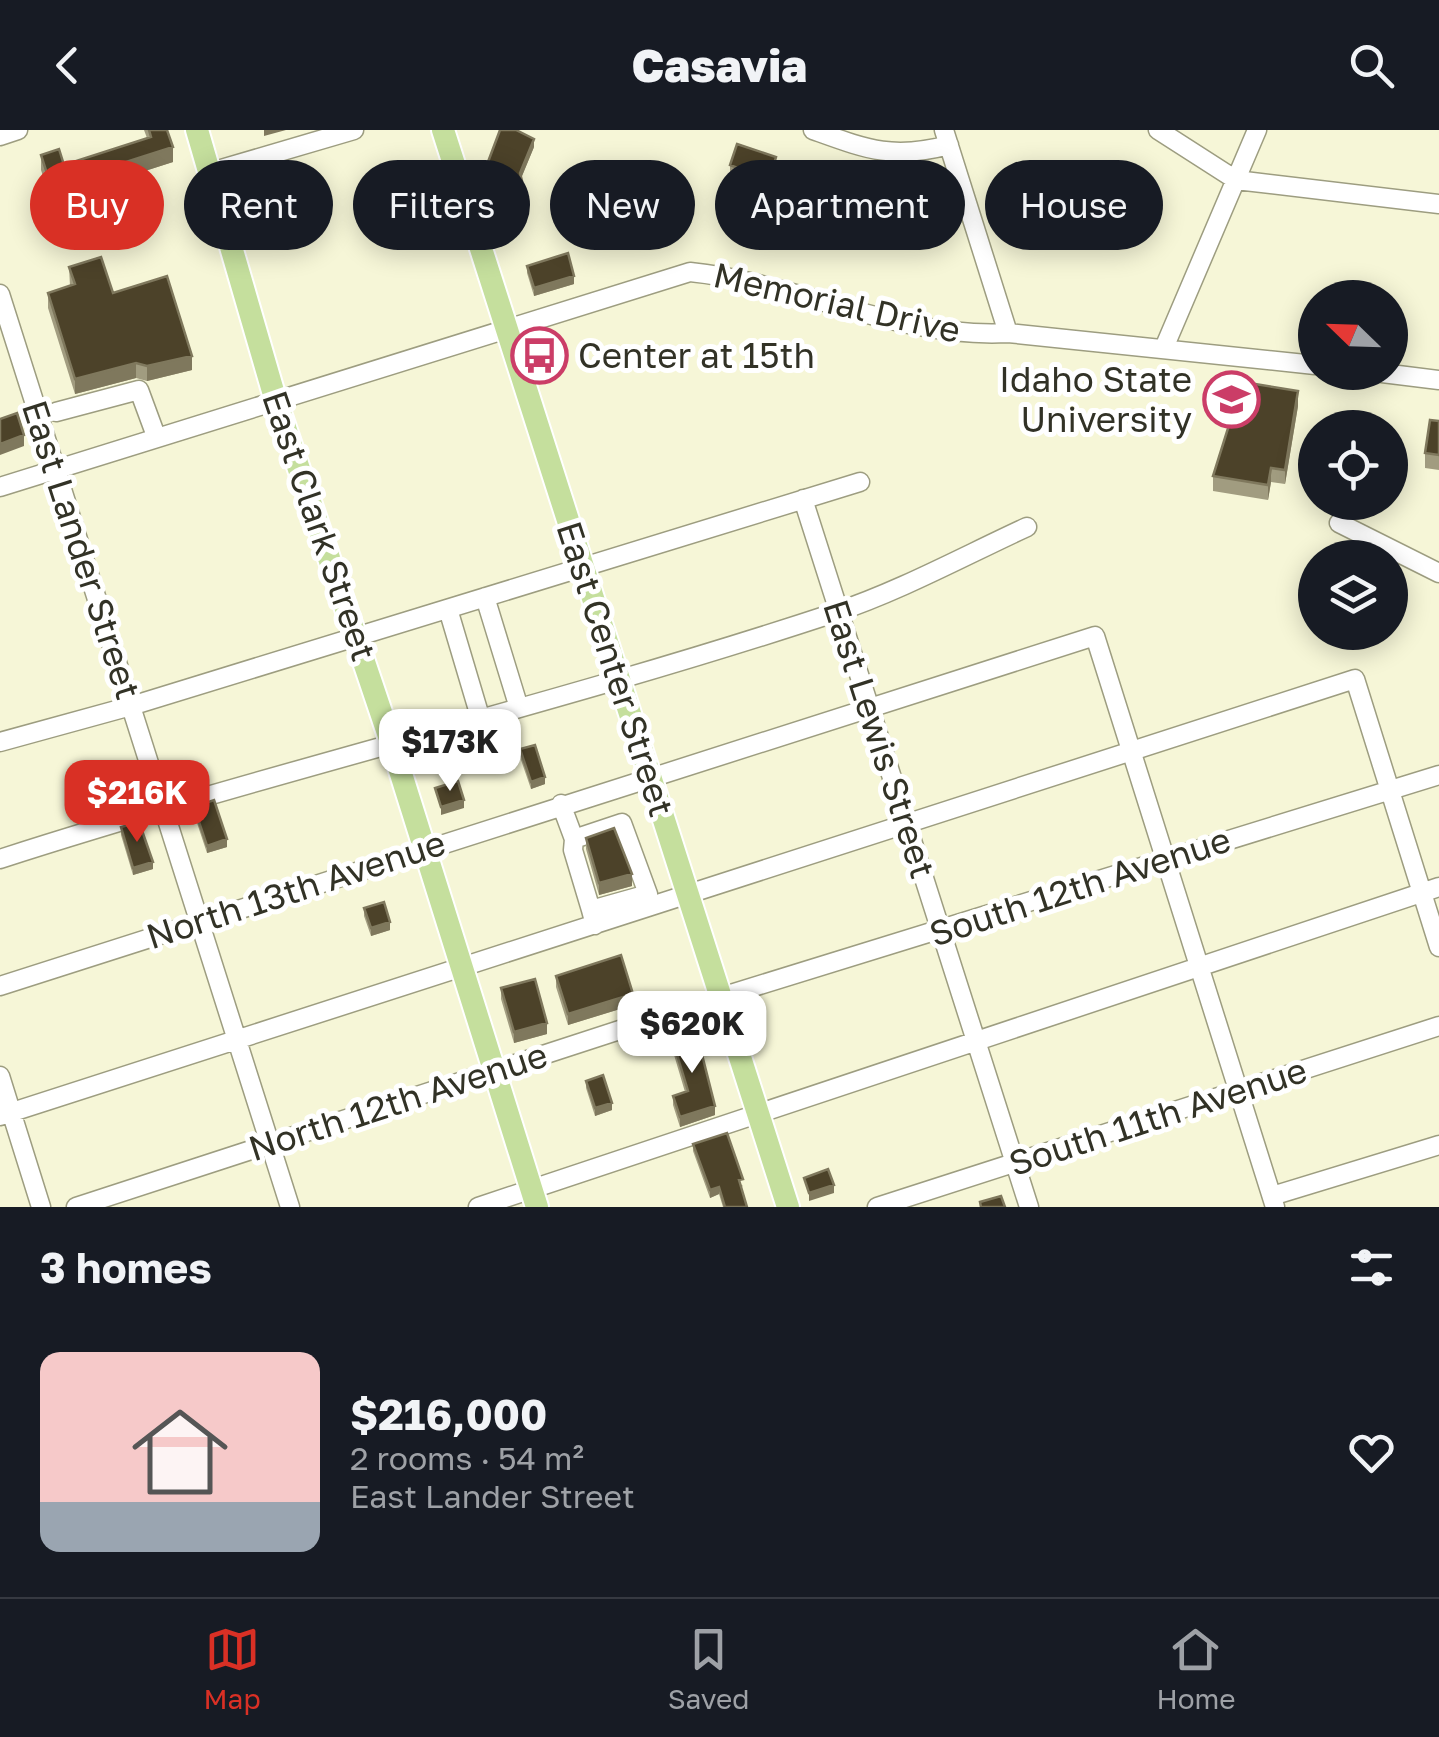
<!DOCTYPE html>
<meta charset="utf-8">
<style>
:root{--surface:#171b24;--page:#242831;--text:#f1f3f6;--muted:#9ea1a6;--line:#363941;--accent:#d93025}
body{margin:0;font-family:"Golos Text",sans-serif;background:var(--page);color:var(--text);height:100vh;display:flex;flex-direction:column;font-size:38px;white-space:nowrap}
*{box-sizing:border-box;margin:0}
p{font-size:32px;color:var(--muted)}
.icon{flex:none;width:55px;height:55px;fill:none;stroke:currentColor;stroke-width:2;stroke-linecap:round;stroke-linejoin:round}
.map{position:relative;height:1077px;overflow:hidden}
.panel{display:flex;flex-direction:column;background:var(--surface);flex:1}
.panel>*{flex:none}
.banner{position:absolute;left:30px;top:30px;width:1380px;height:90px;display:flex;gap:20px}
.needle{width:65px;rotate:293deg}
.buttons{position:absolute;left:1298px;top:150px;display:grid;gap:20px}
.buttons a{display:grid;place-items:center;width:110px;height:110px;border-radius:50%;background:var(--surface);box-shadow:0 5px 25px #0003;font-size:50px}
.price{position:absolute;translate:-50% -85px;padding:0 22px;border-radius:20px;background:#fff;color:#222;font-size:32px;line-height:65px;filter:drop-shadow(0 2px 5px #0008)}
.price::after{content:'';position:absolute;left:50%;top:60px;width:30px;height:22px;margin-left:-15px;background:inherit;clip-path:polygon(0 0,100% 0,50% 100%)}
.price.selected{background:var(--accent);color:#fff}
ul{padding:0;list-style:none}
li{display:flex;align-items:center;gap:30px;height:250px;padding:0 40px}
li+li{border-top:2px solid var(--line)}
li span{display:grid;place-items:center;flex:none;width:280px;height:200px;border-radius:20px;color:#555}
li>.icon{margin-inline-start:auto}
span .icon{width:120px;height:120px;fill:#fffc;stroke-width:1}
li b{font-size:42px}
h2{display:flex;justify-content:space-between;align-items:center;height:120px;padding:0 40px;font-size:42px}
.chip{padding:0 35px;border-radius:45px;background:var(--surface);box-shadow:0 5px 25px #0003;font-size:35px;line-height:90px}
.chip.selected{background:var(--accent);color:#fff}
header{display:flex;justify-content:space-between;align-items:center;height:130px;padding:0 40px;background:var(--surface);font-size:45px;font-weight:800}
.tab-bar{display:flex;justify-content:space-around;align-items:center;height:140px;border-top:2px solid var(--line);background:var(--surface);font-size:28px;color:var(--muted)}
.tab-bar a{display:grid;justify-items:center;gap:5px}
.tab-bar .selected{color:var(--accent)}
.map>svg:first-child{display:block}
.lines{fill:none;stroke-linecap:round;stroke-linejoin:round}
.minor-casing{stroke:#9d9d80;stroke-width:21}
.major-casing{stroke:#fff;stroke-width:26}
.minor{stroke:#fff;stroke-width:18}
.major{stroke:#c5df9d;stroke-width:22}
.wall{fill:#a19c80}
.shaded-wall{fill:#7f785d}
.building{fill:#4c4229;stroke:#7f785d;stroke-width:2.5}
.labels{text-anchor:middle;stroke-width:10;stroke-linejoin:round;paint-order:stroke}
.street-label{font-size:35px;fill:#323226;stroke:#fff}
.poi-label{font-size:35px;fill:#323226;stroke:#fff;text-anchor:start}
</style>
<header><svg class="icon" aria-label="back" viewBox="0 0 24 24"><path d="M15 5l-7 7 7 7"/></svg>Casavia<svg class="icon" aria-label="search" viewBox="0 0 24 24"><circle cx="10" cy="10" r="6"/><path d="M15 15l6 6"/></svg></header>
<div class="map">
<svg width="1439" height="1077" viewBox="0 0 1439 1077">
<rect width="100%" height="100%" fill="#f6f6d7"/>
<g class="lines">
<defs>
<path id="minor" d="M813,0c53,19 79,30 136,15
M944,0l64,203
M1158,0l78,50 203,24
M0,6l18,-6
M211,42l143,-42
M0,164l290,913
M1164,218l93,-218
M1374,242l65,8
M56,282l83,-22 17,46
M0,357l690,-215c109,11 207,67 318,61l307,32
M803,369l226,708
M1339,393l100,50
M485,467l34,111
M448,479l33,111
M0,612l131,-36 729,-224
M561,674l13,35 48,-16 26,71 -57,16 4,15
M574,709l-1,11 18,60
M0,729c276,-89 559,-155 834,-246 66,-22 130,-57 193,-86
M0,856l1095,-350 180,571
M0,946l41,131
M0,986l1355,-437 84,268
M1272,1066l167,-51
M76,1077l645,-210 718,-222
M478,1077l961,-320
M877,1077l562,-181"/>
<path id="major" d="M197,0l78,268 117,347 145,462
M443,0l345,1077"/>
</defs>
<use href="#minor" class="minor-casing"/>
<use href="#major" class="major-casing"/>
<use href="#minor" class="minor"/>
<use href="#major" class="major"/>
</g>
<path class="wall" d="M144,0h23l6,32 -122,39 -10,-31v-15l23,10 83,-27z
M534,17l-13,31 1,11 -18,6 -6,-20 -10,-5v-8z
M730,35h46l5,9 -6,17 -45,-19z
M273,65l41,28 -51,15 -5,-19v-11l15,-4z
M527,136l47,18 -40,12 -7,-23z
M69,137l44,26 79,77 -45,11 -11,-3 -61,16 -27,-86v-15l22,-7z
M1229,264l69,12 -13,78 -14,-2 -3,18 -55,-9v-15l17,-54 3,-13 -4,-1z
M1439,291v49l-14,-2v-15z
M520,619l25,35 -14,5 -11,-32z
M103,641l29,34 -19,6 -10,-33z
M194,677l33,40 -20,6 -13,-39z
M121,697l32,42 -20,6 -12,-40z
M586,708l46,48 -33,9 -13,-46z
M364,778l26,22 -19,6 -7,-20z
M556,846l77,29 -65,20 -12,-38z
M501,858l46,46 -33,9 -13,-44z
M672,908l43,77 -35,12 -7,-22v-9l12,-4 -13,-44z
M586,951l26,29 -17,6 -9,-28z
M693,1014l50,42 -2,1 6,20h-24l-4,-13 -9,4 -17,-47z"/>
<path class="shaded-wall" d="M264,0h22l-22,6z
M534,9v8l-14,34v-8z
M173,17v15l-122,39v-15z
M522,51v8l-18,6v-8z
M314,82v11l-51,15v-12z
M574,146v8l-40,12v-8z
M192,226v14l-45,11v-15z
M136,233v15l-61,16v-15z
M1298,261v15l-13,78v-14z
M24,305v11l-24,9v-11z
M1271,338v14l-3,18v-15z
M545,647v7l-14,5v-7z
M132,668v7l-19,6v-8z
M464,670v8l-23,7v-8z
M227,709v8l-20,6v-7z
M153,732v7l-20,6v-7z
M632,744v12l-33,9v-12z
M390,792v8l-19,6v-8z
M633,864v11l-65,20v-11z
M547,893v11l-33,9v-11z
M612,973v7l-17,6v-8z
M715,976v9l-35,12v-10z
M834,1055v8l-25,8v-8z
M719,1057v7l-9,4v-8z"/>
<path class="building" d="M149,0h18l6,17 -122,39 -10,-31 18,-6 5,16 87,-28z
M500,0h16l18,9 -14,34 2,8 -18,6 -6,-20 -10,-5z
M737,14l39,13 -2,7 7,2 -6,17 -45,-18z
M307,56l7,26 -51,14 -5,-18 17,-5 -2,-8z
M568,123l6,23 -40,12 -7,-22z
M101,127l12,36 54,-17 25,80 -45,10 -11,-3 -61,16 -27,-86 27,-9 -6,-17z
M1231,250l67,11 -13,79 -14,-2 -3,17 -55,-9 17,-54 5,-27 -6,-1z
M17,283l7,22 -24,9v-25z
M1430,290l9,1v34l-14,-2z
M535,615l10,32 -14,5 -11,-33z
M122,635l10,33 -19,5 -10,-32z
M458,651l6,19 -23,7 -6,-19z
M214,670l13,39 -20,7 -13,-39z
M139,692l14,40 -20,6 -12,-41z
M614,698l18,46 -33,9 -13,-45z
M384,772l6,20 -19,6 -7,-20z
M621,825l12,39 -65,20 -12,-38z
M535,849l12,44 -33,9 -13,-44z
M696,901l19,75 -35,11 -7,-21 15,-5 -16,-53z
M603,945l9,28 -17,5 -9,-27z
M727,1003l16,46 -4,1 8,27h-22l-6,-20 -9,3 -17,-46z
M828,1039l6,16 -25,8 -5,-15z
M1001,1066l4,11h-24l-1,-5z"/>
<defs>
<symbol id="bus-ring" viewBox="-11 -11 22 22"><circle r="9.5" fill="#fff" stroke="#cb3d67" stroke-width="1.5"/><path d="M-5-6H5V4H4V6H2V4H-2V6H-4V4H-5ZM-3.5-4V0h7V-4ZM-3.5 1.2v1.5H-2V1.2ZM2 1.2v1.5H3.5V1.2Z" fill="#cb3d67"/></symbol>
<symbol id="university-ring" viewBox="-11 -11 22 22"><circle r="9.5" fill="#fff" stroke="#cb3d67" stroke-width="1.5"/><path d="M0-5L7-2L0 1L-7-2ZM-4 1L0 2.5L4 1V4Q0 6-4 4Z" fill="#cb3d67"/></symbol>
</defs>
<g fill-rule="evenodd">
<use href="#bus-ring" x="508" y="194" width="63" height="63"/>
<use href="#university-ring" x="1200" y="238" width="63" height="63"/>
</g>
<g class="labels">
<g class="street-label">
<text transform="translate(837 173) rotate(13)" y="12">Memorial Drive</text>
<text transform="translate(319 396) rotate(71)" y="12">East Clark Street</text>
<text transform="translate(81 420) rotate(72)" y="12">East Lander Street</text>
<text transform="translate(615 539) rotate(72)" y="12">East Center Street</text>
<text transform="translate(879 609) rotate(72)" y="12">East Lewis Street</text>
<text transform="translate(1080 757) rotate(-18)" y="12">South 12th Avenue</text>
<text transform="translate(296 760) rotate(-18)" y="12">North 13th Avenue</text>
<text transform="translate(398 972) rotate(-18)" y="12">North 12th Avenue</text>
<text transform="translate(1158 987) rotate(-18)" y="12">South 11th Avenue</text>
</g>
<g class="poi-label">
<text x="578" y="238">Center at 15th</text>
<text x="1192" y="262" text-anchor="end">Idaho State<tspan x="1192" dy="40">University</tspan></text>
</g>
</g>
</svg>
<div class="buttons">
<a><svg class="needle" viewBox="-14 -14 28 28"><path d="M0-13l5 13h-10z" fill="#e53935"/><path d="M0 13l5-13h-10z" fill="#9ea1a6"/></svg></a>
<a><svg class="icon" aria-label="locate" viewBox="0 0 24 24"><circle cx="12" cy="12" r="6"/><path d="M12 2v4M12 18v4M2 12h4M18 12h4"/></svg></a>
<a><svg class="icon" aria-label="layers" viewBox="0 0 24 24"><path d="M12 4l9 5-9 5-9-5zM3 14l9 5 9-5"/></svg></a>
</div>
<b class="price" style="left:450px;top:664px">$173K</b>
<b class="price selected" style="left:137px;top:715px">$216K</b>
<b class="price" style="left:692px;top:946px">$620K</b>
<div class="banner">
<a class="chip selected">Buy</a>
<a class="chip">Rent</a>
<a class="chip">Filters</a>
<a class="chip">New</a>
<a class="chip">Apartment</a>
<a class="chip">House</a>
</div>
</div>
<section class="panel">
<h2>3 homes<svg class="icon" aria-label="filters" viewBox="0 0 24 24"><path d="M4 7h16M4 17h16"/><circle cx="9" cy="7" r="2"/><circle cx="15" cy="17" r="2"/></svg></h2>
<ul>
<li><span style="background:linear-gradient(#f6c9c9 75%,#9aa5b1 0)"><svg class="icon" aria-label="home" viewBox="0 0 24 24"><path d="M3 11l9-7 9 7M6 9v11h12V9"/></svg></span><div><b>$216,000</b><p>2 rooms · 54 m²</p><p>East Lander Street</p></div><svg class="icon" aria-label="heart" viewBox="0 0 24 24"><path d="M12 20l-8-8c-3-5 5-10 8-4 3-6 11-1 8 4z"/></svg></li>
</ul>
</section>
<nav class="tab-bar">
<a class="selected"><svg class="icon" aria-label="map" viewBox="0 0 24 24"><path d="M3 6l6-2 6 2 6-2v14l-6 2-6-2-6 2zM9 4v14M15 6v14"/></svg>Map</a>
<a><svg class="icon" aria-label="saved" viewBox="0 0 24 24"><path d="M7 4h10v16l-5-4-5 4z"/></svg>Saved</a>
<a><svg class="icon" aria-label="home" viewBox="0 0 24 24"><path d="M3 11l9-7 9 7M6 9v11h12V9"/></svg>Home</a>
</nav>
